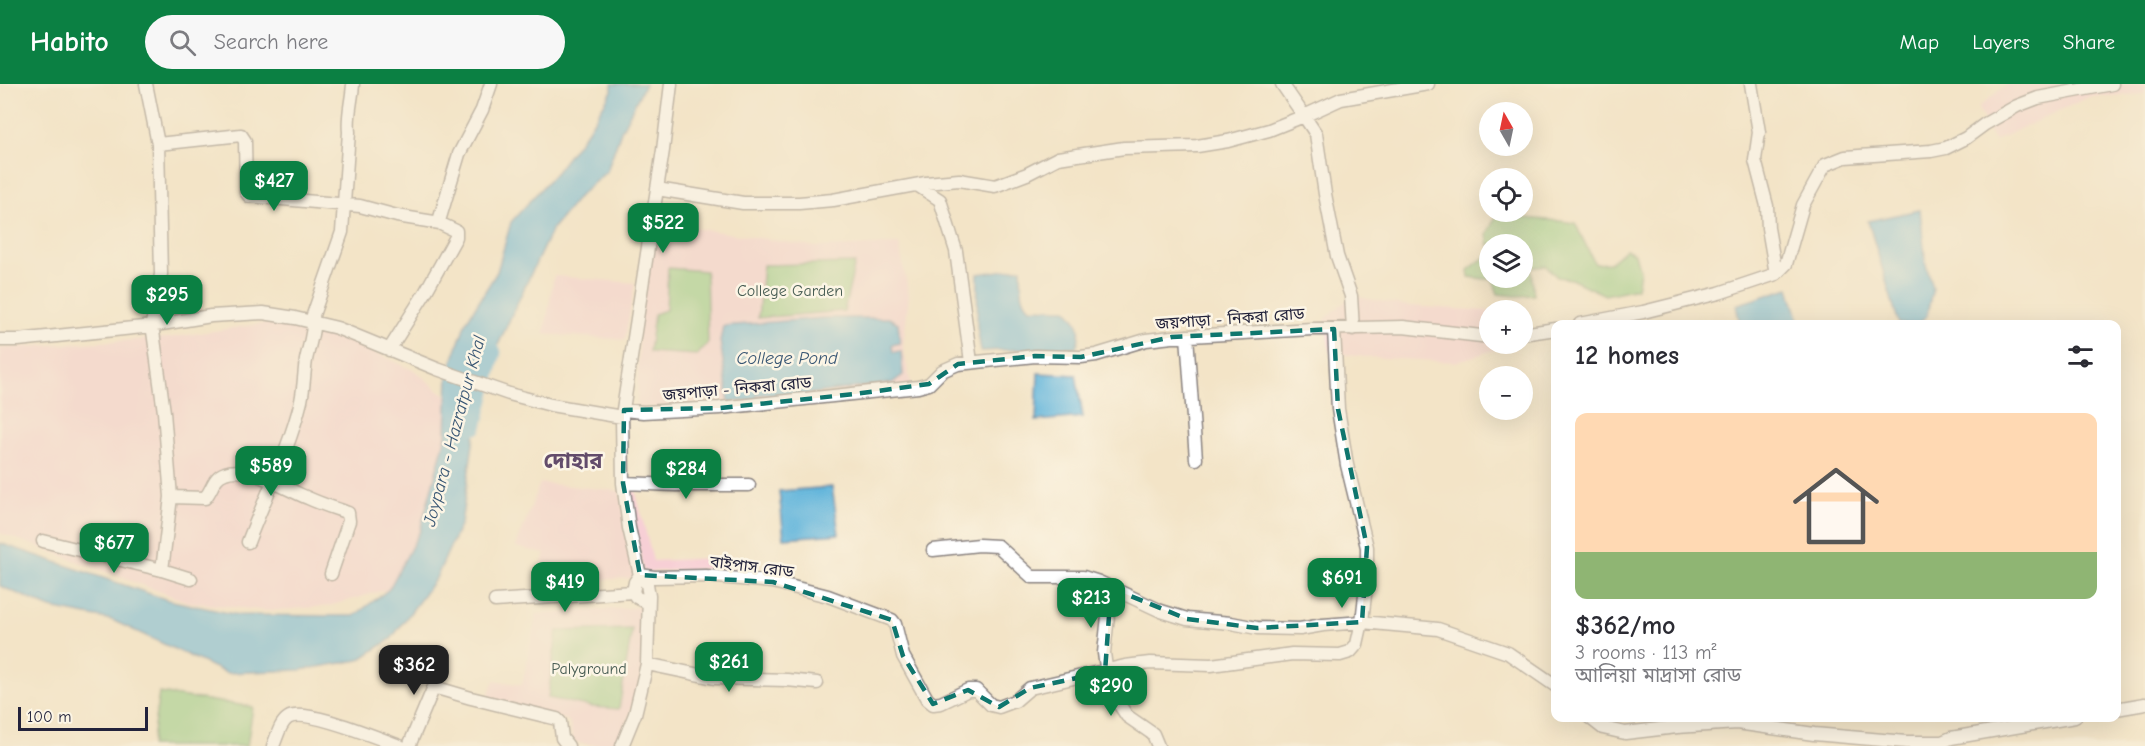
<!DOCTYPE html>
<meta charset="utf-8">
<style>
:root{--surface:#fff;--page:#f7f7f7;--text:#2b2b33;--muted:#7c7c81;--line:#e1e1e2;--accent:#0b8043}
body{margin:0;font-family:"Comic Neue","Noto Sans Bengali",sans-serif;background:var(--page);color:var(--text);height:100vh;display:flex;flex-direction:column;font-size:22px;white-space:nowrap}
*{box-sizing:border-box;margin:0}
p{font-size:20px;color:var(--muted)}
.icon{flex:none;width:33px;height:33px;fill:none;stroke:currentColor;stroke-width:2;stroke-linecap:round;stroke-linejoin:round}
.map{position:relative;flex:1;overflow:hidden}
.side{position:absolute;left:1551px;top:236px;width:570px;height:402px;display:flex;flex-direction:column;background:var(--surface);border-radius:12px;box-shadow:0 6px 24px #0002}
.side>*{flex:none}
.needle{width:39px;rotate:351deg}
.fabs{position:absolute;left:1479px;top:18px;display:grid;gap:12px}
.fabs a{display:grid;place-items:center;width:54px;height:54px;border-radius:50%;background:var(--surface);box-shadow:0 6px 24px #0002;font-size:30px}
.scale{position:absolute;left:18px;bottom:15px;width:130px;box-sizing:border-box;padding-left:6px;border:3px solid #22223b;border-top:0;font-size:16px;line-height:21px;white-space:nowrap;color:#22223b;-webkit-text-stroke:4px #fcf5e5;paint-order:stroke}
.price{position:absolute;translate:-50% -51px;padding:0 14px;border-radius:12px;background:var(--accent);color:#fff;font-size:20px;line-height:39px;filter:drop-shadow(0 2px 3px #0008)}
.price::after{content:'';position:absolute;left:50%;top:36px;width:18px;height:14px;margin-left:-9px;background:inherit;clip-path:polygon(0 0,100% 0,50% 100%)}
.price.active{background:#222;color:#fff}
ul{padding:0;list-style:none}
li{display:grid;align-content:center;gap:12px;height:318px;padding:0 24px}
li+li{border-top:2px solid var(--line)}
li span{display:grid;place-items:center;height:186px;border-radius:12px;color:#555}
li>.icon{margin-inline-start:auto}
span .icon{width:108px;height:108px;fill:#fffc;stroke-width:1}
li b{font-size:26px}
h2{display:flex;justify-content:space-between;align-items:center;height:72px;padding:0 24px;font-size:26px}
header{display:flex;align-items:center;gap:36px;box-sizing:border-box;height:84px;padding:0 30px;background:var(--accent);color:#fff}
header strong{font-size:28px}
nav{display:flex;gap:33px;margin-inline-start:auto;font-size:21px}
.search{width:420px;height:54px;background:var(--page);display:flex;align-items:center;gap:15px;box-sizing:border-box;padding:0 21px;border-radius:33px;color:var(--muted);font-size:22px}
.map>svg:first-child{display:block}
.built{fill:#f7cfd5}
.green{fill:#8dc97f;stroke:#58765d;stroke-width:1.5}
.water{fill:#5fb4db;stroke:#406b8b;stroke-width:1.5}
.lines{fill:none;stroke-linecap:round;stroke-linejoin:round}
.river{stroke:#5fb4db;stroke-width:15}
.minor-casing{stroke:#8a8381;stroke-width:15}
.minor{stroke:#fff;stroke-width:12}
.marked{fill:none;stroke:#0f766e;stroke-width:4.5;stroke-dasharray:12 8;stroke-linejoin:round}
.labels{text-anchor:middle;stroke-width:5;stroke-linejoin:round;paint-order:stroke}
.park-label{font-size:16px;fill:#475c53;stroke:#fcf5e5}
.street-label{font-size:16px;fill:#22223b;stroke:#fcf5e5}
.water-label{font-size:18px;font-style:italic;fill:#375573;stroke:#fcf5e5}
.district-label{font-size:22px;font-weight:bold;fill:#634c6b;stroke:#fcf5e5}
</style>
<header>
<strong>Habito</strong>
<div class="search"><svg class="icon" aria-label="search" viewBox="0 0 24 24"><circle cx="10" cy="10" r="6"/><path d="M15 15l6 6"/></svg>Search here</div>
<nav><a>Map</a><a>Layers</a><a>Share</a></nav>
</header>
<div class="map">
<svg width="2145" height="662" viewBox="0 0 2145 662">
<rect width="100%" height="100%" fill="#fcf5e5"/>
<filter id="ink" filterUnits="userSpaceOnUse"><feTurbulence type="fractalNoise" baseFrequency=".0167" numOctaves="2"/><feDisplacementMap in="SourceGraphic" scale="12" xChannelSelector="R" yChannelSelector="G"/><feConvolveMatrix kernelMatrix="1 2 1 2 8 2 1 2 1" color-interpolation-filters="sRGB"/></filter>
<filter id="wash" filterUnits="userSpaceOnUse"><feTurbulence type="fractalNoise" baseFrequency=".008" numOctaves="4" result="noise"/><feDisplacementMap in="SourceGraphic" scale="24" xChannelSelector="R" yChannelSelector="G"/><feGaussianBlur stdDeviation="1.35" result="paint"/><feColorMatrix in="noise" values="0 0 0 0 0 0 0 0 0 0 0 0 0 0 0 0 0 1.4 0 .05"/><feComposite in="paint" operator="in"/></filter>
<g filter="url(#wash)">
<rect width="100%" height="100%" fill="#f3e4c7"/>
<path class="built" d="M2007,0h138v10l-56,3 -95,44 -16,-33z
M656,138l161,25 82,-3 10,51 -6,52 8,38 -21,3 -253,21 2,-87z
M554,192l81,7 -10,57 -81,-6z
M1351,212l58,10 80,5 1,33h24l-59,18 -89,-5 -36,-4 -5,-34z
M266,239l63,8 88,41 21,18 23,14 -41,127 -31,58 -61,17 -61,5 -79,-9 -188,-69v-185l168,-10z
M540,399l80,8 14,87 -99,4 10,-28 -29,-7z
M634,401l19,76 83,-4 2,10 -94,5 -18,-86z
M645,523v58l-25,81h-20l-27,-4 -4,-21 -82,-23 7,-18 28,5 15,-71z"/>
<path class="green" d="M1497,131c26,4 52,4 78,8l20,41 15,-1 16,-14 9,5 5,18 -3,16 -32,7 -34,-16 -14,-2 -11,-11 -15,2 3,27 -17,1 -19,-2 -5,-14 -24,-3 -1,-7 21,-16 1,24h32v-34h-32l-1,4 -2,-14z
M855,179l-11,48 -86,7 5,-53z
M668,184l38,3 2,72 -11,12 -48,-3 5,-38 12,-4z
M632,545l-13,80 -26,-2 -45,-9 9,-67z
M159,609l94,14 -6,39h-96z"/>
<path class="water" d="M612,0h33l-24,47 -14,40 -27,24 -28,34 -38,81 -25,55 -12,53 -16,105 -25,55 -45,61 -32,21 -59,10 -74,3 -114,-53 -61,-12 -51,-22v-43l168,57 70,15 116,1 35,-27 31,-58 26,-95 2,-63 18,-51 31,-50 14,-50 45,-50 32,-42 24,-39z
M1920,126l6,55 7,23 -7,29 -8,7h-19l-31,-103z
M1021,184c1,13 -2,31 9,40l36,1c13,12 17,22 10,38l-95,4 -4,-24 1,-53z
M1789,204l11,36h-60l-4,-19z
M824,234h65l9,5 2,20 -8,2 1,7 8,-1 2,24 -11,8 -121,16 -2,-5 -12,1v5l-28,2 -9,-61 3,-15z
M1038,289l38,2 7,42 -47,4z
M832,403l7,47 -55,4 -5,-47z"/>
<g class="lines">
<path class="river" d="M475,343l19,-75"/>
</g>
</g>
<g filter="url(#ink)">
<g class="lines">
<defs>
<path id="minor" d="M146,0l12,60 3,130 -9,50 12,88 7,85 -9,73
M1282,0l22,32 37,-17 87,-15
M1751,0l8,48 -4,28 12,46 1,22 8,46
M158,60l83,-9 4,6 1,51 3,4 111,10 37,10 43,7
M917,101l23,15 16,51 15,111
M657,105l86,14h56l34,-3 93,-17 33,-3 36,6 32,-12 31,-16 66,-10 73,-2 31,-5 41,-11 35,-14 12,18 9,60 12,62 14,40 2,33
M1580,240l63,-12 76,-19 57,-19 10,-10 17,-59 22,-40 20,-8 86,-6 15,-3 20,-10 19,-14 32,-18 21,-8 74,-14
M1522,250l34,-5
M1187,252l9,123
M0,256h18l125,-13 68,-11 52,-3 32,5 42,10 100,41 72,25 42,11 71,12 1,66 6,45 11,47 7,9 2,12 -2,68 -12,50 -13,32
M389,266l36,-57 31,-56v-6l-15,-7 -2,-3 20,-67 23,-44 9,-26
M624,326l19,2 77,-4 198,-21 11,-3 13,-13 16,-7 77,-8 46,1 15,-2 50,-15 26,-3 140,-8 91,-2 87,10
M622,332l41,-266 8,-66
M623,399l53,2h73
M171,413l34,1c8,-9 8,-21 20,-25 22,-9 62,17 83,25 13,6 26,10 40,15l1,8 -18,53
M43,457l119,29 29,9
M248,458c18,-47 41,-92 53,-141 3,-14 3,-28 5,-41 3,-15 9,-30 7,-45l29,-83 7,-100c-2,-17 3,-31 4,-48
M933,466l46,-5 19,1 34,31h51l16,5 62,29 26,8 44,4 26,5 43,1 23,-4 39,-3 76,7 70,24 48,33
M1111,504l-7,65 5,36 18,27 26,18 5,12
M495,517l138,-9
M648,519l-12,-6 -3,-5 2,-10 5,-7 14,2 52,-1 67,6 55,14 64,24 3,4 8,32 24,43 6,5 8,-1 27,-13h8l15,15 8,2 16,-6 15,-13 95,-22 25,-3 61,2 81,-11 48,1 10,-3 7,-8 5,-22 5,-45v-30l-20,-82 -9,-56 -4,-80
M647,580l67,14 73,2 30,3
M2116,625l29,-5
M1589,633l14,11 22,5 52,-6 60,-4 77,11 92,8h36l9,-4 124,-21
M273,662c4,-9 7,-23 15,-28 17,-11 91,21 112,28
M409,662l24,-57 4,-1 34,10 86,21 3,3 2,16 6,8"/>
</defs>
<use href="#minor" class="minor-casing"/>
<use href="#minor" class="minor"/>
</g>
</g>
<path d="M0 0H2145V662H0ZM1334,245l4,80 29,138 -5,75 -105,6 -70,-9 -76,-31 -6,84 -75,16 -31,19 -31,-17 -35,14 -30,-48 -11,-36 -119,-38 -133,-7 -17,-92 1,-73 96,-2 135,-14 74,-10 29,-20 77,-8 46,1 91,-20z" fill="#f3e4c7" fill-opacity=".55" fill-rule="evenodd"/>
<path class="marked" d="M1334,245l4,80 29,138 -5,75 -105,6 -70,-9 -76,-31 -6,84 -75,16 -31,19 -31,-17 -35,14 -30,-48 -11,-36 -119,-38 -133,-7 -17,-92 1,-73 96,-2 135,-14 74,-10 29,-20 77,-8 46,1 91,-20z"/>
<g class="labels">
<g class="park-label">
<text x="790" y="212">College Garden</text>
<text x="589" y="590">Palyground</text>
</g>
<g class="street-label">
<text transform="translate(1230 234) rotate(-4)" y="6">জয়পাড়া - নিকরা রোড</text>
<text transform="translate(737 304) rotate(-5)" y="6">জয়পাড়া - নিকরা রোড</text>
<text transform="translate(752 482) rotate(7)" y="6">বাইপাস রোড</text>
</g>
<g class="water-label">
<text x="787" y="280">College Pond</text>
<text transform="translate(454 347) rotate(-75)" y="6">Joypara - Hazratpur Khal</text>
</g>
<g class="district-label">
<text x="573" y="384">দোহার</text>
</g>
</g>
</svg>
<div class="fabs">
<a><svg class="needle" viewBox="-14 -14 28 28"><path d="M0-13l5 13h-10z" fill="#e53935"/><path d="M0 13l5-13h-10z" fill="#7c7c81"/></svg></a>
<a><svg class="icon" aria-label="locate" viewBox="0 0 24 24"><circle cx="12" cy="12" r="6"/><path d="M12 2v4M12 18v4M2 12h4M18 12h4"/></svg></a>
<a><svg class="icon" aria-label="layers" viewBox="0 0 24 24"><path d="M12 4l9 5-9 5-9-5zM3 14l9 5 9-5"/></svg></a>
<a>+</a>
<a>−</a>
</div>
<div class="scale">100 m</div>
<b class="price" style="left:274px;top:128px">$427</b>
<b class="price" style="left:663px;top:170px">$522</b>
<b class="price" style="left:167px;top:242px">$295</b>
<b class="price" style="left:271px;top:413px">$589</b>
<b class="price" style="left:686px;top:416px">$284</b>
<b class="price" style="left:114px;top:490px">$677</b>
<b class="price" style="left:1342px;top:525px">$691</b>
<b class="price" style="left:565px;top:529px">$419</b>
<b class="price" style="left:1091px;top:545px">$213</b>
<b class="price" style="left:729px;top:609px">$261</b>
<b class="price active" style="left:414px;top:612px">$362</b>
<b class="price" style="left:1111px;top:633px">$290</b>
<section class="side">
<h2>12 homes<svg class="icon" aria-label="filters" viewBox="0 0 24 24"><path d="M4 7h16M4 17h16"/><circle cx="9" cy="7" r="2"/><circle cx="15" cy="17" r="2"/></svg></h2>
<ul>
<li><span style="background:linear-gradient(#ffd9b3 75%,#8fb573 0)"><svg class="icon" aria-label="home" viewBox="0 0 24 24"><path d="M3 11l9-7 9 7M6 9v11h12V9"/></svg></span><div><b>$362/mo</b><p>3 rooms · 113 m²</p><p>আলিয়া মাদ্রাসা রোড</p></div></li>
</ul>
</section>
</div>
